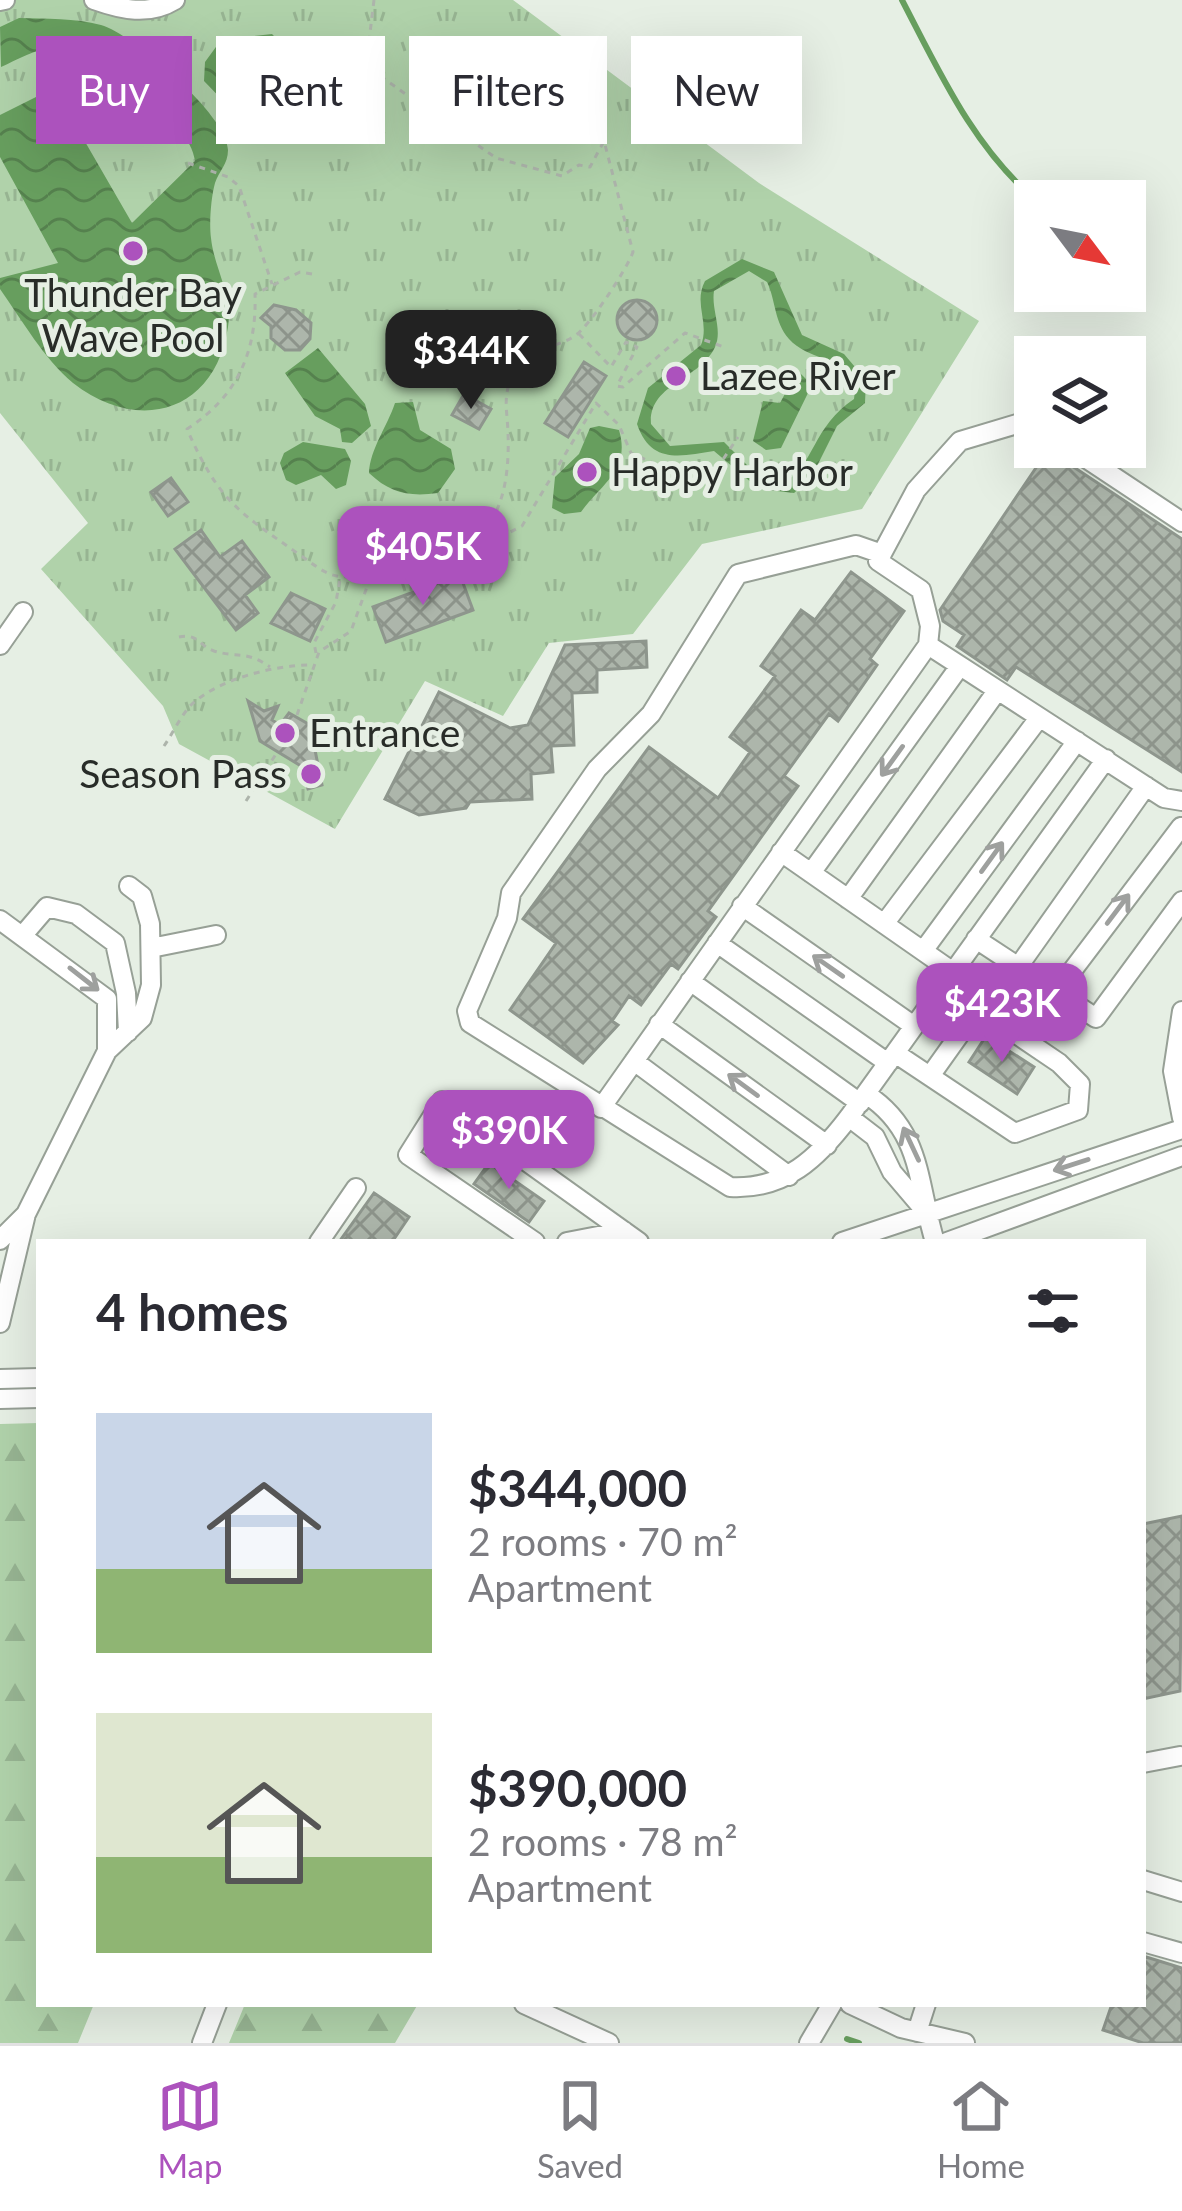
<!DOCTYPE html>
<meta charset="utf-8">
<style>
:root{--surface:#fff;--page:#f7f7f7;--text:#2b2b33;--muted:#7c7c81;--line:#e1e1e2;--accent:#ac52bd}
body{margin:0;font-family:Lato,sans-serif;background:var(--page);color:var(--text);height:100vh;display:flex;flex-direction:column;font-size:45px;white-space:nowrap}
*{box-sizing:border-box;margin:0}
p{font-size:39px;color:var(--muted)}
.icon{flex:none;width:66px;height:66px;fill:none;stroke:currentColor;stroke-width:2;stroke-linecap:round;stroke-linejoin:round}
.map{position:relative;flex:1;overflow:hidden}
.sheet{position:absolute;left:36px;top:1239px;width:1110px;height:768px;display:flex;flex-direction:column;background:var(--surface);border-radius:0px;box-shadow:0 12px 48px #0002}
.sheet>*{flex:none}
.top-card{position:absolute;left:36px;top:36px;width:1110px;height:108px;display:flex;gap:24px}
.needle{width:78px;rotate:122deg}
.controls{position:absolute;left:1014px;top:180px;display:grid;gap:24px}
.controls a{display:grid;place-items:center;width:132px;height:132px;border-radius:0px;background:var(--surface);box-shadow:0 12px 48px #0002;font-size:60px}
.price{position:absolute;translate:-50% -102px;padding:0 27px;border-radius:24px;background:var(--accent);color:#fff;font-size:39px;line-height:78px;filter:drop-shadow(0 3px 6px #0008)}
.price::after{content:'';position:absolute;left:50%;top:72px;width:36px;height:27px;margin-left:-18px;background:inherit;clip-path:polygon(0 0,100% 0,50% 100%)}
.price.active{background:#222;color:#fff}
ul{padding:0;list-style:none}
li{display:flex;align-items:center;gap:36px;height:300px;padding:0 60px}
li span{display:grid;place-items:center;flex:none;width:336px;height:240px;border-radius:0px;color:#555}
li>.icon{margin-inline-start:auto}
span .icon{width:144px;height:144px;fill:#fffc;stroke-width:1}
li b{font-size:51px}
h2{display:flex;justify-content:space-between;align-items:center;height:144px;padding:0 60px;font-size:51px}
.tag{padding:0 42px;border-radius:0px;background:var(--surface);box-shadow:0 12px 48px #0002;font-size:42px;line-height:108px}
.tag.active{background:var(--accent);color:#fff}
.menu{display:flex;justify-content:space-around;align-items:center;height:168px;border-top:3px solid var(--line);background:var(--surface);font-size:33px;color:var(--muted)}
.menu a{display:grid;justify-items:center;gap:6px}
.menu .active{color:var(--accent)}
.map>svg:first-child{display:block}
.forest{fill:url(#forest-firs)}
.park{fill:url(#park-tufts)}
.water{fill:url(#water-waves);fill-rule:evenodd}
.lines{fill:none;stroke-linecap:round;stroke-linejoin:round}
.stream{stroke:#679e5e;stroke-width:6}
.building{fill:url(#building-cross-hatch);stroke:#8e968d;stroke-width:3}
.minor-casing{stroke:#97a096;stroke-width:22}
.path{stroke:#adb4ab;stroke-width:3;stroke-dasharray:6 6;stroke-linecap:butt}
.minor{stroke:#fff;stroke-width:18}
.oneway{stroke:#9ea09e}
.poi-dot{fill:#ac52bd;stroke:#e6efe4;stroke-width:4.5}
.labels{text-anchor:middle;stroke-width:10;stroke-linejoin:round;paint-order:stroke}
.poi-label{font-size:39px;fill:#282c28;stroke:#e6efe4;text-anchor:start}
</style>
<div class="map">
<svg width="1182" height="2043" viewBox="0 0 1182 2043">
<defs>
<pattern id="forest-firs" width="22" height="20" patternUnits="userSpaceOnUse" patternTransform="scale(3)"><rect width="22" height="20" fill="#b0d2aa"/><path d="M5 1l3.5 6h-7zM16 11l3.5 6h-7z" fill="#97b492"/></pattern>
<pattern id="park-tufts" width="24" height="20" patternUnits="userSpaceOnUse" patternTransform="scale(3)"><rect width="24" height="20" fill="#b0d2aa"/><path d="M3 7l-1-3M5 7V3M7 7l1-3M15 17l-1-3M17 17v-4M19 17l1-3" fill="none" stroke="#97b492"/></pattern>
<pattern id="water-waves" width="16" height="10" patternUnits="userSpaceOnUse" patternTransform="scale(3)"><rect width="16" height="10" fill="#679e5e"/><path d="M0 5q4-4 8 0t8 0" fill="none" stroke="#55814e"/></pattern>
<pattern id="building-cross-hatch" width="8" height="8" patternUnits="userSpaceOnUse" patternTransform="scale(3)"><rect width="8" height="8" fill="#adb6ab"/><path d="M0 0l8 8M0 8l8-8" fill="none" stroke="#8d948b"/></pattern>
</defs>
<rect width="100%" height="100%" fill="#e6efe4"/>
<path class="forest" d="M39,1423v581h55l-16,39h-78v-619z
M245,2004h173l-23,39h-166z"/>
<path class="park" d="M0,0h513l246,183 220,138 -117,188 -160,35 -69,90 -84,9 -46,73 -78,-35 -90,148 -156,-85 -16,-38 -122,-137 47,-46 -88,-110z"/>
<path class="water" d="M19,18c27,1 56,0 82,7 32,9 127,91 127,125 0,14 -9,21 -13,33 -4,14 -6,41 -4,55 3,30 22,57 17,89 -13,86 -90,107 -155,56 -29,-24 -51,-63 -73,-94v-11l58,-15 -58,-106v-42l54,-27 78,135 63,-62c-4,-42 -99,-111 -141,-113 -18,0 -37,12 -53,19l-1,-40z
M272,34l10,10 -17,31 -1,23 -15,15 -17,-3 -28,-29 1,-19 16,-22z
M742,259l32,13 28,63 42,19 22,26 -1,23 -28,23 -26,52 -17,15 -35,-4 -45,-38c-33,5 -63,14 -77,-27l11,-36 53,-43c9,-23 -8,-41 4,-64zM749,271l18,11c9,19 7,40 22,57 19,21 50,17 67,42l-2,18c-41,27 -41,68 -68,82l-26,-3 -36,-36 -54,4 -19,-22c-3,-40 49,-44 64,-77 8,-17 -4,-37 -1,-56z
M318,348l47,56 6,22 -19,17 -10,-1 -2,-13 -25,-13 -30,-43z
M796,369l10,10 2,14 -27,55 -15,2 -13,-9 10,-40 17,2 7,-13 -13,-20z
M413,402l7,28 31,19 4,20 -17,24c-29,4 -48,0 -69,-20 1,-24 18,-46 26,-70z
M599,426l20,4c12,40 -18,54 -38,82l-17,2 -12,-6 3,-31 24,-23 11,-26z
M303,442l42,7 6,12 -5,24 -10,4 -15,-14 -25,10 -10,-5 -6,-17 4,-10z"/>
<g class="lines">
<path class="stream" d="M902,0c37,71 72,149 135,201
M847,2039l12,4"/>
</g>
<path class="building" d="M617 320a20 20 0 1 1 40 0a20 20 0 1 1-40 0Z
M274,305l22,5 15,13 -1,16 -10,11h-15l-14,-12v-12l-10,-8z
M584,362l22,14 -38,61 -23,-14z
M464,394l27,15 -12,20 -27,-14z
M1048,450l134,89v233l-166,-105 -9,13 -50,-34 7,-11 -21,-14 -3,-11z
M171,478l17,24 -20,14 -17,-24z
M201,530l19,27 22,-16 27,36 -24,18 13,18 -22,17 -61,-81z
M851,572l53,39 -34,48 7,6 -39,56 -9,-7 -45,62 14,10 -90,125 8,6 -38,52 -7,-5 -30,41 -12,-9 -17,25 6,4 -35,38 -73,-53 46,-67 -33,-24 126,-172 69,51 32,-46 -20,-15 45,-61 -14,-10 40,-56 14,10z
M460,575l13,35 -87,32 -13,-35z
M291,593l34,16 -15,32 -39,-18z
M646,641l1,26 -50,3v22l-25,1 2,52 -23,1 2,26 -22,2 1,25 -62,3 -4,6 -47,7 -34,-16 54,-107 71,36 18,-3 37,-80z
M248,701l16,10 14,-5 -6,14 8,5 9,-12 21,12 12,60 -14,4 -7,-23 -41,-25z
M986,1036l48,31 -17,27 -48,-32z
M489,1163l55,38 -15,21 -55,-38z
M374,1193l35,24 -17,25h-53z
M1182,1516l-2,175 -37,8v-175z
M1143,1956l39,12v75h-39l-40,-13 9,-26h31z"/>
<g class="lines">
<defs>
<path id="minor" d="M94,0c28,10 55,16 81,0
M0,1l5,-1
M1069,447l113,75
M882,554l-26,-9 -118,29 -87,140 -54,55 -86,124 -4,25 -40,93 3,12 260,164c55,3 88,-29 119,-70l257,-358
M0,645l23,-33
M928,645l236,153 18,3
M781,852l172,120
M811,873l149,-207
M848,899l149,-208
M742,906l172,120
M0,920l107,79v52
M884,924l155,-206
M23,935l24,-28 29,7 39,29 11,50 2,39
M976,939l120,79 86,-117
M717,943l171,120
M151,948l65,-13
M923,951l154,-210
M1018,967l128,-181
M690,981l170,122
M1056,992l125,-165
M1182,1011l-9,60 9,47
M659,1024l168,121
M895,1053l120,80 63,-23 2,-26 -21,-21 -115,-78
M634,1061l155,115
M930,1076l47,-66
M866,1094c57,37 51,90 69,148
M601,1108l327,-463 2,-19 -9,-36 -43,-29 38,-71 44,-49 67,-20 8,5
M849,1117l26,20 17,35 34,40
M0,1240l26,-26
M319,1242l37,-54
M535,1242l-127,-87 34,-54 197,141
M567,1242l57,-11
M842,1242l340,-113
M947,1242l235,-86
M0,1323l26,-109 81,-163 35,-33 9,-33 -1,-61 -8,-28 -13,-10
M0,1379l39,-1
M0,1399l39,-1
M1143,1763l37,-7
M1143,1880l39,12
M1143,1942l39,11
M524,2004l85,39
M850,2004l51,24 64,15
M917,2032l9,-28
M202,2043l15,-39
M809,2043l23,-39"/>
</defs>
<use href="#minor" class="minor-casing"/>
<path class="path" d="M374,0l-8,66 130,92 66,18 17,-11 11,2 13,-24
M188,163l40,14 11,9 33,98
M312,274l-12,-2 -45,22c2,58 -18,103 -68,135 32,73 52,83 113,126 30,21 30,24 69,21
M579,334l32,33 15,-25 11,5 -20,39 6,1 62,-54 39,14
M478,539l11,4 33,-17 74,-123 23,22 12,28 53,24 30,-4 24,-36
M179,637c19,-4 19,8 35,14 22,7 32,-1 56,16
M316,653l-2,-10 22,-41 4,-23
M297,715l22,-63 32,-21 20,-55c96,-13 141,-40 137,-144 -1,-24 -6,-38 7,-61 16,-28 39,-20 61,-36 14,-10 51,-66 57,-83l-29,-111
M164,746c9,-13 16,-29 27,-41 27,-26 84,-40 120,-40
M246,801l30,-47"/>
<use href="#minor" class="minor"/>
</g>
<defs><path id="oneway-shaft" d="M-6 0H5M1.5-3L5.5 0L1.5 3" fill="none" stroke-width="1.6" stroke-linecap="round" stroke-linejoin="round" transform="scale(3)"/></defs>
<g class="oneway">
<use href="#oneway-shaft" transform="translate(892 761) rotate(126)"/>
<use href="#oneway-shaft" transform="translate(992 857) rotate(-54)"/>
<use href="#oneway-shaft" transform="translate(1118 909) rotate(-53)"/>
<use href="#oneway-shaft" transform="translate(828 966) rotate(-145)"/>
<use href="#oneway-shaft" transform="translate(84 979) rotate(38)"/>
<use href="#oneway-shaft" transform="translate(743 1085) rotate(-144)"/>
<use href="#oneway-shaft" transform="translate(911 1144) rotate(-115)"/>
<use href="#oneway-shaft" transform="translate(1071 1165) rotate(162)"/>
</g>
<g class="poi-dot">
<circle cx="133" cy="251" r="12"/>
<circle cx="676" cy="376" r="12"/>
<circle cx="587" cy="472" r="12"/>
<circle cx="285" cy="733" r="12"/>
<circle cx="311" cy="774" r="12"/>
</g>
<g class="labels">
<g class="poi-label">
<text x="133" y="307" text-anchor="middle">Thunder Bay<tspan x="133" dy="45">Wave Pool</tspan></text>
<text x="700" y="390">Lazee River</text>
<text x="611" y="486">Happy Harbor</text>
<text x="309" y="747">Entrance</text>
<text x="287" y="788" text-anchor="end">Season Pass</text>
</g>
</g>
</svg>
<div class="controls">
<a><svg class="needle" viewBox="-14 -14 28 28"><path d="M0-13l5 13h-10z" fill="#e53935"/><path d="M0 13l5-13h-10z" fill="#7c7c81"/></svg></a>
<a><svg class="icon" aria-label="layers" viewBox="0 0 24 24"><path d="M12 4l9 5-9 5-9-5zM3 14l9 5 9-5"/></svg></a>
</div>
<b class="price active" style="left:471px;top:412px">$344K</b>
<b class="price" style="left:423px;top:608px">$405K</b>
<b class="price" style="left:1002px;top:1065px">$423K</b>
<b class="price" style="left:509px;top:1192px">$390K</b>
<div class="top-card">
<a class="tag active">Buy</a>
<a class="tag">Rent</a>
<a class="tag">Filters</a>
<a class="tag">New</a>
</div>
<section class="sheet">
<h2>4 homes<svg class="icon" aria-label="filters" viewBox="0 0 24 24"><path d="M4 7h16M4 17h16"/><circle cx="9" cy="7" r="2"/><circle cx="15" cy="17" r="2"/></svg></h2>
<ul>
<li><span style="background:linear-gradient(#c9d6e8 65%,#8fb573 0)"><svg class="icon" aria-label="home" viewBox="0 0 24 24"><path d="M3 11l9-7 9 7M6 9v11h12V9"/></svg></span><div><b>$344,000</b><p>2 rooms · 70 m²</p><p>Apartment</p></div></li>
<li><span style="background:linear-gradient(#dfe7d0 60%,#8fb573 0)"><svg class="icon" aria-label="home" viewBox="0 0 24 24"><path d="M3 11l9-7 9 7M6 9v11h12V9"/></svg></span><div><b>$390,000</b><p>2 rooms · 78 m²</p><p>Apartment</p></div></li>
</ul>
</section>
</div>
<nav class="menu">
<a class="active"><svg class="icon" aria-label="map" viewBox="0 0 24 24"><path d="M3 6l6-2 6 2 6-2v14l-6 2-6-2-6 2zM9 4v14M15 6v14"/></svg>Map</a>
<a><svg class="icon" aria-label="saved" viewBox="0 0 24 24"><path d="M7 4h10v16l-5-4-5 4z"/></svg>Saved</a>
<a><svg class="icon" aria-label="home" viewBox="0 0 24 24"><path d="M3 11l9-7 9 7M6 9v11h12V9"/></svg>Home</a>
</nav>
